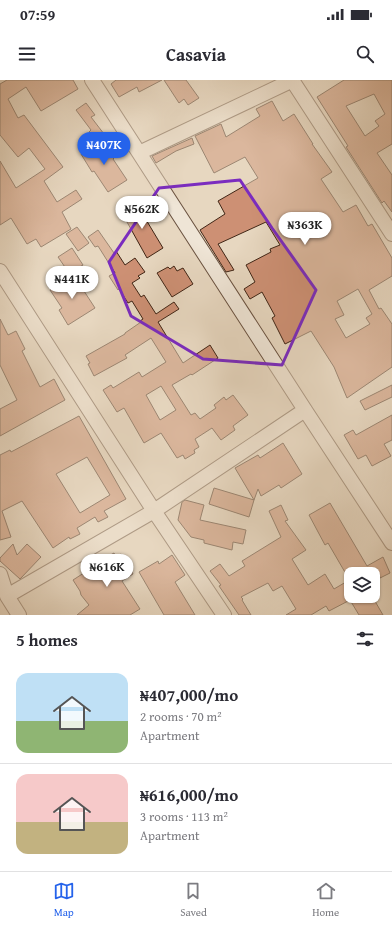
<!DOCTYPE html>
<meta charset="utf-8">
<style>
:root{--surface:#fff;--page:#f7f7f7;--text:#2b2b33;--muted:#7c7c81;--line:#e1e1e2;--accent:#2563eb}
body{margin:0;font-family:"Gentium Book Plus",serif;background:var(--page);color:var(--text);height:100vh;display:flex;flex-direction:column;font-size:15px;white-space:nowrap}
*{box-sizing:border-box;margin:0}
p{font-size:13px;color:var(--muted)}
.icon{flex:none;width:22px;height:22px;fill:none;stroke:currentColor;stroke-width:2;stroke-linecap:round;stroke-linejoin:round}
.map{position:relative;height:535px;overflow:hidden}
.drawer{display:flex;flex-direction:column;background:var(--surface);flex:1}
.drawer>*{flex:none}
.fabs{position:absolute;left:344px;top:487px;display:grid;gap:8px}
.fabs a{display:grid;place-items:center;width:36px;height:36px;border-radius:8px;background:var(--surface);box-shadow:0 1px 3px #0004;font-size:20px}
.price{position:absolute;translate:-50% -34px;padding:0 9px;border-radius:14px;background:#fff;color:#222;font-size:13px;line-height:26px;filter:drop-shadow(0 1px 2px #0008)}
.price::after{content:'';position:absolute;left:50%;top:24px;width:12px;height:9px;margin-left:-6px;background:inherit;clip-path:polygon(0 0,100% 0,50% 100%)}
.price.selected{background:var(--accent);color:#fff}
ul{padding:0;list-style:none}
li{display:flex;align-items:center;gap:12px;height:100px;padding:0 16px}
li+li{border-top:1px solid var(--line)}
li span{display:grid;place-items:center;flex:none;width:112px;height:80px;border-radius:12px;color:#555}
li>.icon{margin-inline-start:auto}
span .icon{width:48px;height:48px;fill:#fffc;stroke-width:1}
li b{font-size:17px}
h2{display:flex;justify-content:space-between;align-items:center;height:48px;padding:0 16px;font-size:17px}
.status{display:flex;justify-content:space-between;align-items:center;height:28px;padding:0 20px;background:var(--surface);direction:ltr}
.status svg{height:11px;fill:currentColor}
header{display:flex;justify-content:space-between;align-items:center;height:52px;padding:0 16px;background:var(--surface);font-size:18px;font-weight:700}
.dock{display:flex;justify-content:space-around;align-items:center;height:56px;border-top:1px solid var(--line);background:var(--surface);font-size:11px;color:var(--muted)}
.dock a{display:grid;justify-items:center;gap:2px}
.dock .selected{color:var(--accent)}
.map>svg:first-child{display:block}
.building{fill:#cd9074;stroke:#412616;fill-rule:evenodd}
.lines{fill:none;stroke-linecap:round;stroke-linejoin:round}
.minor-casing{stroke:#6a5240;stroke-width:16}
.minor{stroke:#efe5d6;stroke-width:14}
.marked{fill:none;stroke:#7b2cbf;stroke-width:3;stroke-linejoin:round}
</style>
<div class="status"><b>07:59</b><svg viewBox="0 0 49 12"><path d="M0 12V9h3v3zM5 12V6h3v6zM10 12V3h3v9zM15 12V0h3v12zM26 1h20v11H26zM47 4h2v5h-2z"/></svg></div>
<header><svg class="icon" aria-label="menu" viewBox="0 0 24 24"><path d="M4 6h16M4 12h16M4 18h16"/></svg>Casavia<svg class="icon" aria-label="search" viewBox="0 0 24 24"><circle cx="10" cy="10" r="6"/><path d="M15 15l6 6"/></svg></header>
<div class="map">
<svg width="392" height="535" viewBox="0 0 392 535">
<rect width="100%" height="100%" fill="#e7d7c0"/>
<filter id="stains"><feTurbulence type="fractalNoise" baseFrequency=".005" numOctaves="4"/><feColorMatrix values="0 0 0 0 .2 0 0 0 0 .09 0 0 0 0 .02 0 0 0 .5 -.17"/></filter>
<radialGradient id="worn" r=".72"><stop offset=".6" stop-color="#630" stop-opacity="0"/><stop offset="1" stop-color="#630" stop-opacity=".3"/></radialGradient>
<path class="building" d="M7,0h66l5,9 -37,22 -15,-24 -18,12 10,19 6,-3 39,52 -19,14 13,21 19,-12 6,9 -20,13 9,17 -30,18 -5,-8 -9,5 -16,-26 -11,7v-64l16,27 29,-19 -16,-21 -11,9 -18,-22v-51z
M116,0h46l-23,12 -2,-5 -18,10 -8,-13z
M164,0h22l13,18 -11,7 -4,-6 -5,4z
M344,0h48v64l-15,9 15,22v37l-8,-11 -2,2 -36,-56 2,-1 -31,-49zM374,14l11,20 -10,7 4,5 -14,10 -19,-30z
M272,21l11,20 11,-7 19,30h-1l20,28 -11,7 22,33 13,-7 12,21 4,-2 20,34v18l-23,14 10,19 2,-1 11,16v43l-45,31 -13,-31 -23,-36 -26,13 -13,-26 3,-2 -13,-24 -12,7 -6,-10 11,-7 -9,-17 25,-13 -1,-3 10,-4 -14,-23 -48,22 16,26 -8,2 -26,-42 25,-16 -7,-13 40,-23 -13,-21 -31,16 -19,-37 26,-12 5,13 34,-21 -4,-7zM358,209l14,25 -6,4 4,6 -24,14 -11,-19 9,-4 -7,-14z
M86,23l9,12 -4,2 13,17 -9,6 -6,-8 2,-2 -15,-20z
M192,58l2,6 -18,7 -20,12 -4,-7z
M103,60l11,18 -1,1 14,21 -19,12 -14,-21 -2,1 -11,-18z
M140,122l9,14 -4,2 18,30 -16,10 -25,-45z
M77,147l12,16 -11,8 -12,-17z
M98,150l16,23 2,-2 9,14 10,-7 10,14 -7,4 2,2 -8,5 9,14 3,-2 12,19 18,-12 5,7 -21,13 25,41 27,-18 8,13 -26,17 -1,-1 -19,11 19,30 4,-2 5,6 16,-11 -2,-3 10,-8 2,3 7,-5 15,20 -15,11 2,4 -14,10 -9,-12 -17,11 4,8 -5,3 1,3 -10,6 -2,-4 -6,3 -16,-25 -17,10 -20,-35 -7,4 -14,-22 8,-5 2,3 26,-16 3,5 24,-15 -15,-24 -26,17 2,3 -33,18 -6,-12 2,-1 -4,-7 39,-22v-1l16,-11 -1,-1 3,-2 -11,-18 -4,2 -9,-14 -1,1 -9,-14 6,-3 -17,-27 -3,1 -7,-10zM161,306l15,24 -16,10 -14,-25z
M72,168l11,17 -14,8 -11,-16z
M174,186l3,5 6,-3 10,16 -21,13 -15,-24 11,-6 2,2z
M73,194l22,34 -27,17 -9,-15 3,-2 -12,-18z
M0,239l8,16 8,-4 9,18 -3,2 18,36 14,-8 11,21 -65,36v-27l17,-9 -17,-35z
M392,305v12l-27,13 -5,-9z
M392,335v25l-8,4 7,12 -19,10 -6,-11 -8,4 -14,-24 9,-5 3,5z
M79,336l47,83 -22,12 4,6 -10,5 -3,-5 -18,11 3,6 -10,5 -1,-2 -16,11 -31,-47 -20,10 9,26 -11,3v-85l10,-5 1,2zM87,377l23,38 -30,18 -24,-39z
M283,363l19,31 -21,14 -2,-3 -18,11 -3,-7 -4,11 -19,-32 23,-13 2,3z
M214,408l40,12 -5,17 -40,-13z
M185,420l19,5 -4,15 46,10 -3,14 -10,-2 -1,8 -28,-7v-3l-13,-3 -13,-17 4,-18z
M330,423l37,63 16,-9 7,16 -10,5 -1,-4h-33l-18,-31 -3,2 -16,-30z
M281,425l7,15 -3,1 21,29 -14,9 16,26 17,-11 9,15 17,-10v17h21l11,19h-24l-9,-15 -21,11 -3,-5 -15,9h-25l10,-6 -14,-23 -9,5 -5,-8 -27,14 2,2 -1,1 9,15h-12l-20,-29 2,-1 -11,-14 10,-7 9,12 16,-10 -3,-5 39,-24 -12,-26z
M13,464l4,11 10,-11 14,13 -21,22 -20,-18v-3z
M114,473l2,4 5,-3 12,20 -11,7 18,28 -10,6h-53l12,-10 -8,-10 -1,-4 -7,-11 17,-11 -1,-2z
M172,475l13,20 -10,7 20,33h-31l-25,-43 19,-11 1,3z"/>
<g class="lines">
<defs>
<path id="minor" d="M92,0l213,330 87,133
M292,0l100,154
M139,73l154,-73
M0,191l154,240 70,104
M0,494l7,22 12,19
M7,516l147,-85 151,-101"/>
</defs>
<use href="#minor" class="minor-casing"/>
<use href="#minor" class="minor"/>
</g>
<path d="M0 0H392V535H0ZM240,100l32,48 44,62 -34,75 -79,-6 -72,-43 -22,-54 50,-74z" fill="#e7d7c0" fill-opacity=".55" fill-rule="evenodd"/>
<path class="marked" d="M240,100l32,48 44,62 -34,75 -79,-6 -72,-43 -22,-54 50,-74z"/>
<rect width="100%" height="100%" filter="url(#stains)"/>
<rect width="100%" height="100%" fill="url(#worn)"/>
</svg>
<div class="fabs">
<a><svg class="icon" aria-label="layers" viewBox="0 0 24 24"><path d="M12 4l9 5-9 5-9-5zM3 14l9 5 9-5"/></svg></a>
</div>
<b class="price selected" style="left:104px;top:86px">₦407K</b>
<b class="price" style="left:142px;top:150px">₦562K</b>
<b class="price" style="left:305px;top:166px">₦363K</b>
<b class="price" style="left:72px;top:220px">₦441K</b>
<b class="price" style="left:107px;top:508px">₦616K</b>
</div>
<section class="drawer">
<h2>5 homes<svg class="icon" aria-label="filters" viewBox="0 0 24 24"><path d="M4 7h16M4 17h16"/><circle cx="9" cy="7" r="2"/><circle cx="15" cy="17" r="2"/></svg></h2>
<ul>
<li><span style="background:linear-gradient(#bfe0f5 60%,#8fb573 0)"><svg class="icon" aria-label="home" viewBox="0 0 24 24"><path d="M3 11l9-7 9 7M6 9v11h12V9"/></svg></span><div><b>₦407,000/mo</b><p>2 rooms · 70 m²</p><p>Apartment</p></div></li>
<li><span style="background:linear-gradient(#f6c9c9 60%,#c2b280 0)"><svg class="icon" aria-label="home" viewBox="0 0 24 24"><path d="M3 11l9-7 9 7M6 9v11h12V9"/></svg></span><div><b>₦616,000/mo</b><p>3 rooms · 113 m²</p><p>Apartment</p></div></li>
</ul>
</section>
<nav class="dock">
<a class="selected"><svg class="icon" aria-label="map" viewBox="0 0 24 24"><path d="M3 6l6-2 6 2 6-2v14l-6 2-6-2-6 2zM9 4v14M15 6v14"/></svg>Map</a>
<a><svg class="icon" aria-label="saved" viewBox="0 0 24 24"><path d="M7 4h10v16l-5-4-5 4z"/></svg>Saved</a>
<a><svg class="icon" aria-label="home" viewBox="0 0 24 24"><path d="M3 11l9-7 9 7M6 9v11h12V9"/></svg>Home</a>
</nav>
